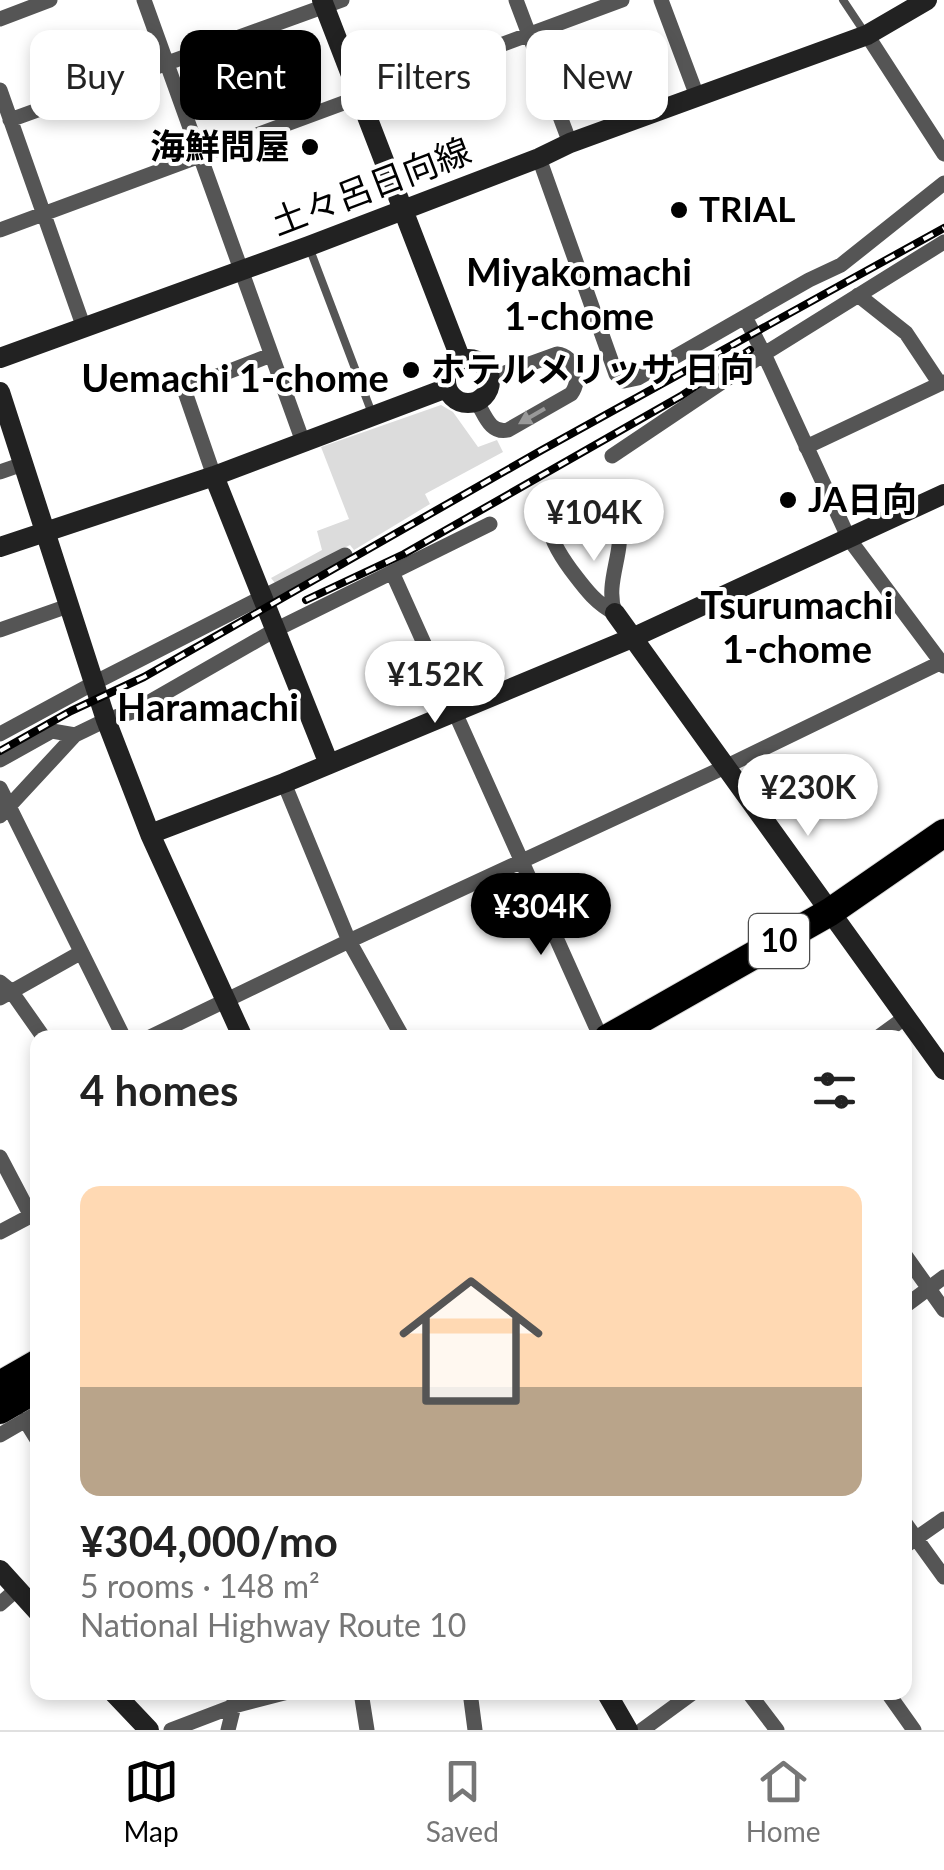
<!DOCTYPE html>
<meta charset="utf-8">
<style>
:root{--surface:#fff;--page:#f6f6f6;--text:#222;--muted:#767676;--line:#e0e0e0;--accent:#000}
body{margin:0;font-family:Lato,"Noto Sans JP",sans-serif;background:var(--page);color:var(--text);height:100vh;display:flex;flex-direction:column;font-size:38px;white-space:nowrap}
*{box-sizing:border-box;margin:0}
p{font-size:32px;color:var(--muted)}
.icon{flex:none;width:55px;height:55px;fill:none;stroke:currentColor;stroke-width:2;stroke-linecap:round;stroke-linejoin:round}
.map{position:relative;flex:1;overflow:hidden}
.panel{position:absolute;left:30px;top:1030px;width:882px;height:670px;display:flex;flex-direction:column;background:var(--surface);border-radius:20px;box-shadow:0 5px 15px #0003}
.panel>*{flex:none}
.top-card{position:absolute;left:30px;top:30px;width:885px;height:90px;display:flex;gap:20px}
.price{position:absolute;translate:-50% -85px;padding:0 22px;border-radius:35px;background:#fff;color:#222;font-size:32px;line-height:65px;filter:drop-shadow(0 2px 5px #0008)}
.price::after{content:'';position:absolute;left:50%;top:60px;width:30px;height:22px;margin-left:-15px;background:inherit;clip-path:polygon(0 0,100% 0,50% 100%)}
.price.on{background:var(--accent);color:#fff}
ul{padding:0;list-style:none}
li{display:grid;align-content:center;gap:20px;height:530px;padding:0 50px}
li span{display:grid;place-items:center;height:310px;border-radius:20px;color:#555}
li>.icon{margin-inline-start:auto}
span .icon{width:180px;height:180px;fill:#fffc;stroke-width:1}
li b{font-size:42px}
h2{display:flex;justify-content:space-between;align-items:center;height:120px;padding:0 50px;font-size:42px}
.pill{padding:0 35px;border-radius:20px;background:var(--surface);box-shadow:0 5px 15px #0003;font-size:35px;line-height:90px}
.pill.on{background:var(--accent);color:#fff}
.tabs{display:flex;justify-content:space-around;align-items:center;height:140px;border-top:2px solid var(--line);background:var(--surface);font-size:28px;color:var(--muted)}
.tabs a{display:grid;justify-items:center;gap:5px}
.tabs .on{color:var(--accent)}
.map>svg:first-child{display:block}
.green{fill:#dcdcdc}
.lines{fill:none;stroke-linecap:round;stroke-linejoin:round}
.highway-casing{stroke:#dbdbdb;stroke-width:30}
.lane{stroke:#555;stroke-width:8}
.street{stroke:#555;stroke-width:15}
.secondary{stroke:#222;stroke-width:20}
.highway{stroke:#000;stroke-width:28}
.rail-casing{stroke:#000;stroke-width:8}
.rail{stroke:#fff;stroke-width:4;stroke-dasharray:11;stroke-linecap:butt}
.oneway{fill:#999}
.poi-dot{fill:#000;stroke:#fff;stroke-width:4}
.labels{text-anchor:middle;stroke-width:8;stroke-linejoin:round;paint-order:stroke}
.shield{fill:#fff;stroke:#4c4c4c;stroke-width:2.5}
.shield-label{font-size:32px;font-weight:bold;fill:#000}
.poi-label{font-size:35px;font-weight:bold;fill:#000;stroke:#fff;text-anchor:start}
.street-label{font-size:35px;fill:#000;stroke:#fff}
.neighbourhood-label{font-size:38px;font-weight:bold;fill:#000;stroke:#fff}
</style>
<div class="map">
<svg width="944" height="1730" viewBox="0 0 944 1730">
<rect width="100%" height="100%" fill="#fff"/>
<path class="green" d="M441,405l12,7 25,35 19,-7 6,12 -78,42 5,10 -76,46 -4,-5 -75,38 -4,-5 51,-28 -5,-19 32,-12 -28,-72z"/>
<g class="lines">
<defs>
<path id="highway" d="M608,1038l222,-126 114,-79
M0,1385l38,-22
M0,1410l38,-22"/>
</defs>
<use href="#highway" class="highway-casing"/>
<path class="lane" d="M843,0l22,33
M309,247l64,169"/>
<path class="street" d="M144,0l159,442
M516,0l54,143
M661,0l36,96
M0,19l50,-19
M867,35l77,119
M0,90l84,238
M10,120l332,-120
M539,158l77,216 8,7 14,-3 171,-98 32,-15 103,-82
M0,230l622,-230
M944,242l-180,112 85,185 95,127
M858,295l48,38 34,51
M477,402c8,13 13,32 31,28l63,-36c11,-14 4,-38 -14,-40l-55,20 -12,2
M806,447l138,-65
M612,456l152,-102 -19,-37
M0,472l23,-8
M214,476l-30,-87 87,-34
M585,496c66,26 14,73 30,117 -20,-10 -31,-26 -44,-43 -22,-30 -42,-69 14,-74z
M392,572l209,466
M0,630l68,-24
M0,734l94,-51 251,-128
M0,760l52,-29 23,4
M284,783l65,158 54,97
M0,788l124,250
M0,816l75,-81 31,-15 26,-8 143,-82 215,-106
M0,982l11,9 33,47
M0,998l80,-45
M148,1038l201,-97 376,-174 219,-106
M877,1038l29,-21
M0,1157l31,59
M0,1232l36,-19
M905,1255l39,55
M905,1306l39,-29
M25,1420l13,21
M0,1435l38,-22
M905,1523l39,54
M905,1546l39,-27
M0,1604l16,-14
M361,1692l6,38
M470,1692l5,38
M748,1692l29,38
M887,1692l27,38
M171,1730l63,-24 54,-14
M228,1730l6,-24v-14
M642,1730l52,-38"/>
<path class="secondary" d="M322,0l139,360
M0,358l309,-112 230,-88 31,-15 297,-108 60,-35
M446 381a22 22 0 1 1 44 0a22 22 0 1 1-44 0Z
M0,392l106,328 44,114 93,204
M214,476l115,288
M0,547l214,-71 233,-88
M615,613l329,457
M150,834l134,-51 348,-145 312,-144
M0,1570l38,42
M113,1692l36,38
M606,1692l22,38"/>
<use href="#highway" class="highway"/>
<defs>
<path id="rail" d="M306,600l98,-46 277,-158 69,-46
M0,751l71,-40 73,-34 398,-227 402,-222"/>
</defs>
<use href="#rail" class="rail-casing"/>
<use href="#rail" class="rail"/>
</g>
<defs><path id="oneway-solid" d="M-6-.8H1V-3.2L6.5 0L1 3.2V.8H-6Z" transform="scale(2.5)"/></defs>
<use class="oneway" href="#oneway-solid" transform="translate(532 416) rotate(150)"/>
<g class="poi-dot">
<circle cx="310" cy="147" r="10"/>
<circle cx="679" cy="210" r="10"/>
<circle cx="411" cy="370" r="10"/>
<circle cx="788" cy="500" r="10"/>
</g>
<g class="labels">
<rect class="shield" x="749" y="914" width="60" height="54" rx="8"/>
<g class="shield-label">
<text x="779" y="952">10</text>
</g>
<g class="poi-label">
<text x="290" y="159" text-anchor="end">海鮮問屋</text>
<text x="699" y="222">TRIAL</text>
<text x="431" y="382">ホテルメリッサ 日向</text>
<text x="808" y="512">JA日向</text>
</g>
<g class="street-label">
<text transform="translate(371 187) rotate(-21)" y="12">土々呂日向線</text>
</g>
<g class="neighbourhood-label">
<text x="579" y="286">Miyakomachi<tspan x="579" dy="44">1-chome</tspan></text>
<text x="235" y="392">Uemachi 1-chome</text>
<text x="797" y="619">Tsurumachi<tspan x="797" dy="44">1-chome</tspan></text>
<text x="208" y="721">Haramachi</text>
</g>
</g>
</svg>
<b class="price" style="left:594px;top:564px">¥104K</b>
<b class="price" style="left:435px;top:726px">¥152K</b>
<b class="price" style="left:808px;top:839px">¥230K</b>
<b class="price on" style="left:541px;top:958px">¥304K</b>
<div class="top-card">
<a class="pill">Buy</a>
<a class="pill on">Rent</a>
<a class="pill">Filters</a>
<a class="pill">New</a>
</div>
<section class="panel">
<h2>4 homes<svg class="icon" aria-label="filters" viewBox="0 0 24 24"><path d="M4 7h16M4 17h16"/><circle cx="9" cy="7" r="2"/><circle cx="15" cy="17" r="2"/></svg></h2>
<ul>
<li><span style="background:linear-gradient(#ffd9b3 65%,#b9a48a 0)"><svg class="icon" aria-label="home" viewBox="0 0 24 24"><path d="M3 11l9-7 9 7M6 9v11h12V9"/></svg></span><div><b>¥304,000/mo</b><p>5 rooms · 148 m²</p><p>National Highway Route 10</p></div></li>
</ul>
</section>
</div>
<nav class="tabs">
<a class="on"><svg class="icon" aria-label="map" viewBox="0 0 24 24"><path d="M3 6l6-2 6 2 6-2v14l-6 2-6-2-6 2zM9 4v14M15 6v14"/></svg>Map</a>
<a><svg class="icon" aria-label="saved" viewBox="0 0 24 24"><path d="M7 4h10v16l-5-4-5 4z"/></svg>Saved</a>
<a><svg class="icon" aria-label="home" viewBox="0 0 24 24"><path d="M3 11l9-7 9 7M6 9v11h12V9"/></svg>Home</a>
</nav>
